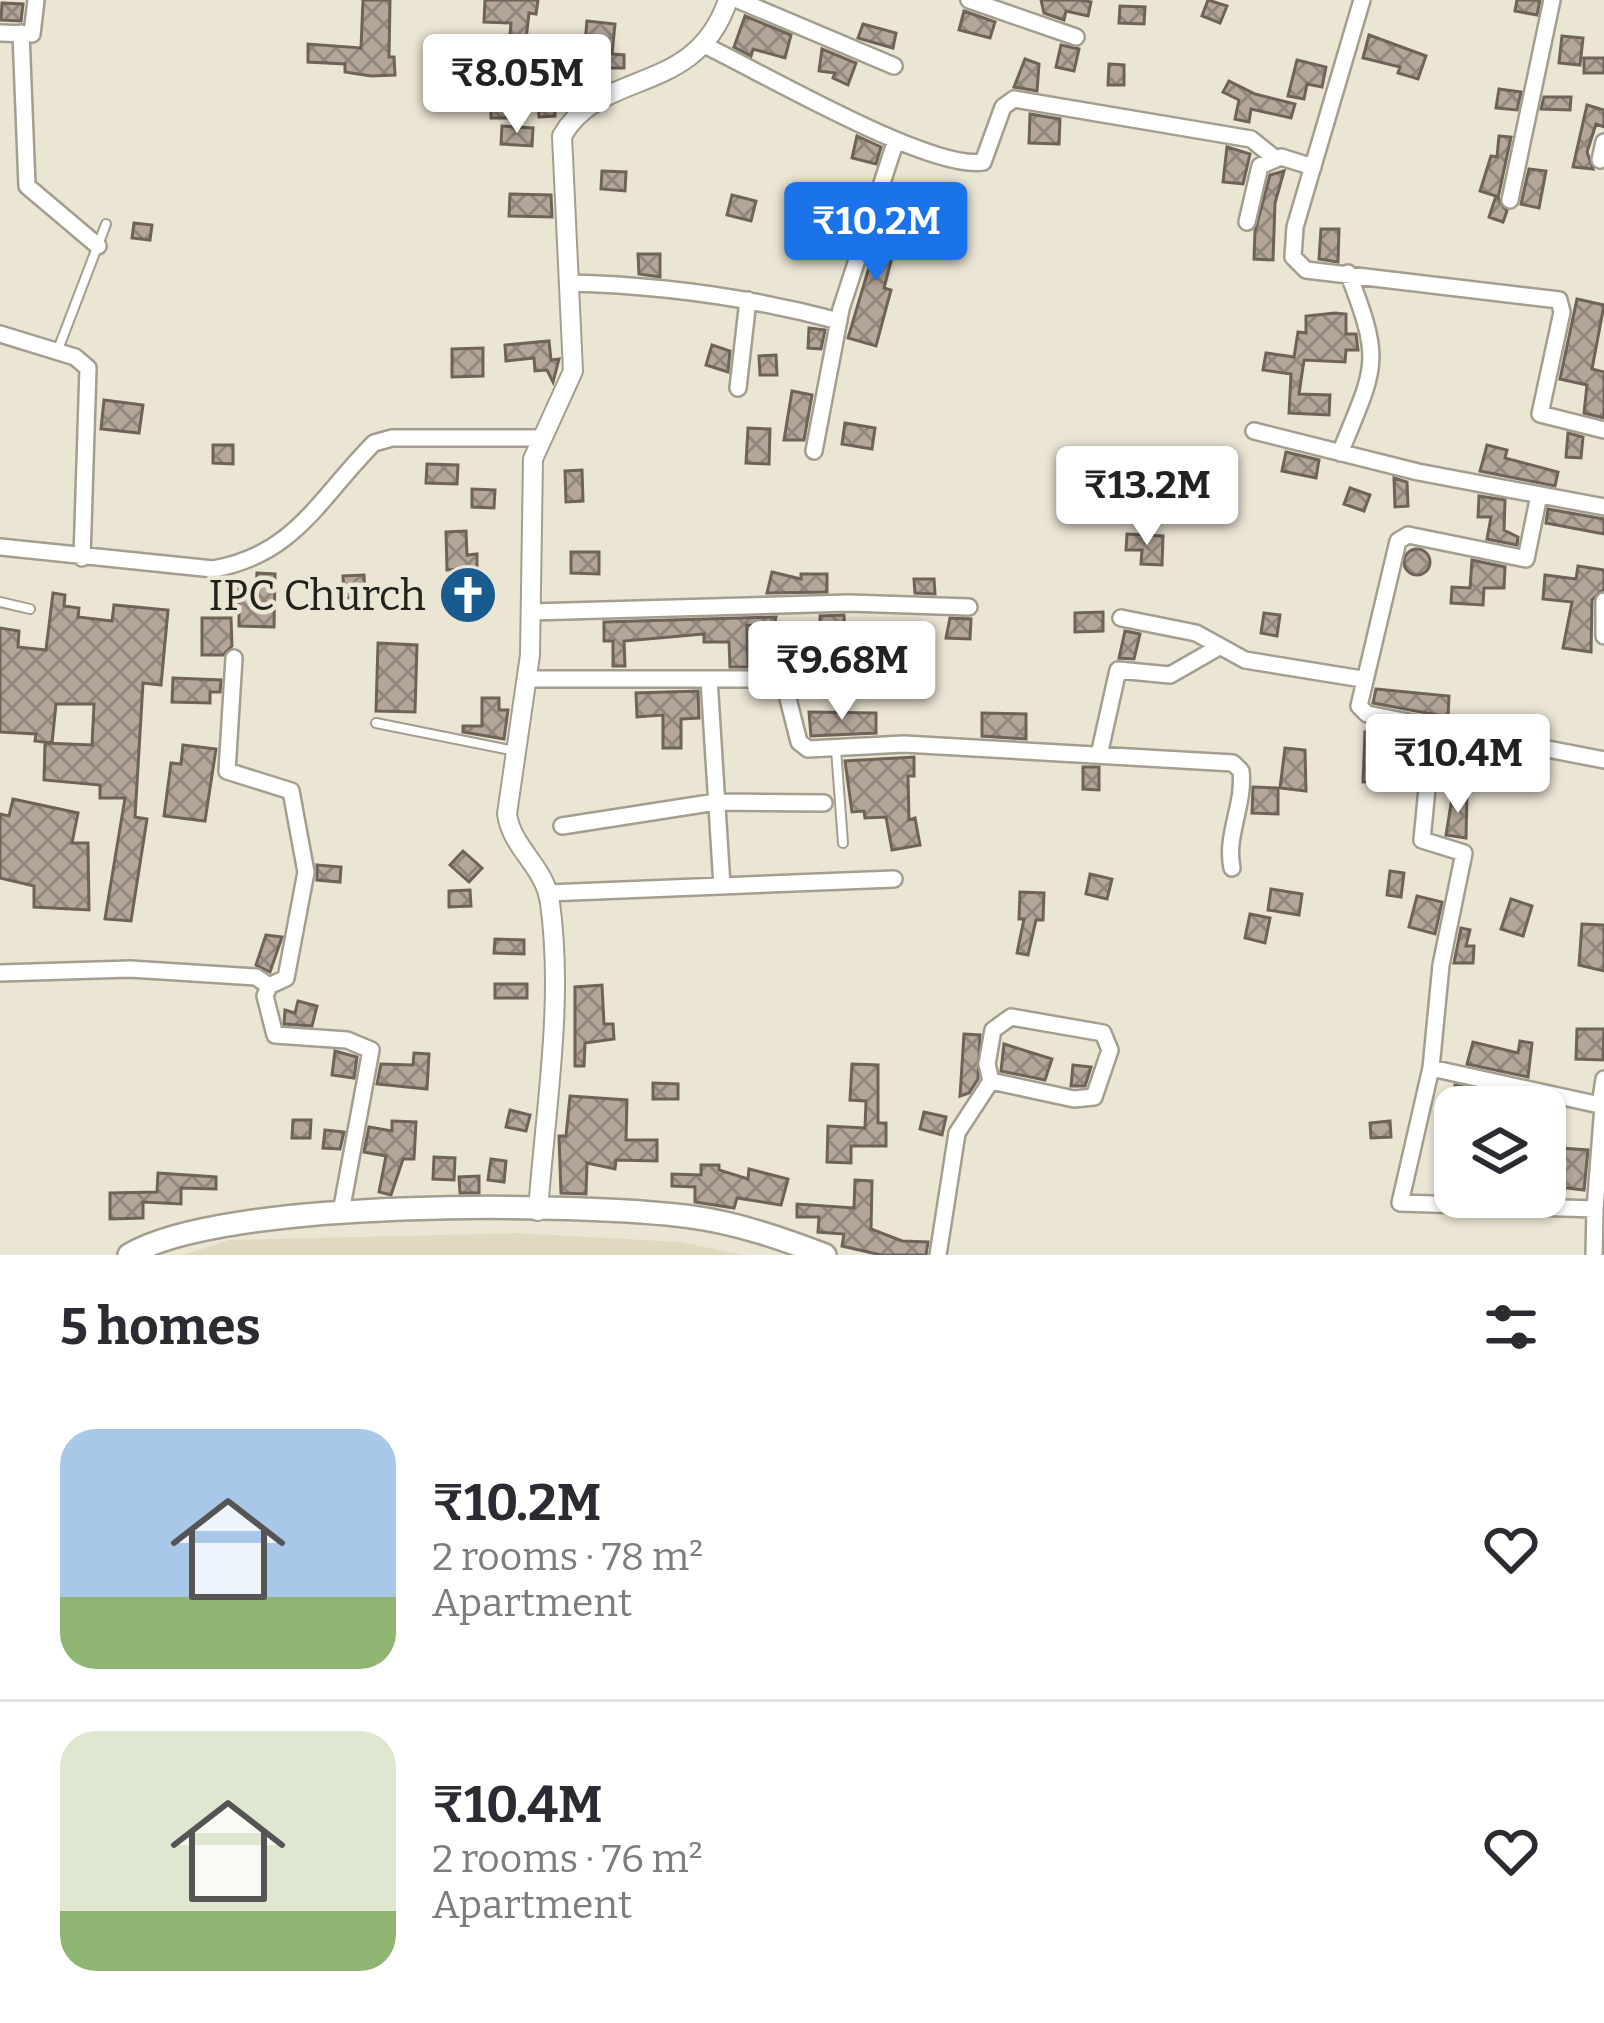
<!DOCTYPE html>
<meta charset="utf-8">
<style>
:root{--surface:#fff;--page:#f7f7f7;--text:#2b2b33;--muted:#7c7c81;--line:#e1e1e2;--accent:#1a73e8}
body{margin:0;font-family:Bitter,serif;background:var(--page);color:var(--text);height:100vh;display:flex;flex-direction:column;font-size:45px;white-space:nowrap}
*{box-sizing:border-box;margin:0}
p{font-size:39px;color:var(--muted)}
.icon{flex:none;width:66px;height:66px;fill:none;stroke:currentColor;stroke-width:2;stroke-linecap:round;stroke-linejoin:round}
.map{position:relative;height:1255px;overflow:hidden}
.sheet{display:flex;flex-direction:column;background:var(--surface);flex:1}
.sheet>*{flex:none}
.tools{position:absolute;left:1434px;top:1086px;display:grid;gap:24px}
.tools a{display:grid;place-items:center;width:132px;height:132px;border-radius:24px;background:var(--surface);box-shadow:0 3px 9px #0004;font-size:60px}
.price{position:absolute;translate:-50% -102px;padding:0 27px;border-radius:12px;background:#fff;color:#222;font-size:39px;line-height:78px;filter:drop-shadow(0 3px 6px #0008)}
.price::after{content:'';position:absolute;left:50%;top:72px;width:36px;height:27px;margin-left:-18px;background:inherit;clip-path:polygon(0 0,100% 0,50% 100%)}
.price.active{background:var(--accent);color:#fff}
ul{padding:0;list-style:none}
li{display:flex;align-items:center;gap:36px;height:300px;padding:0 60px}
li+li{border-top:3px solid var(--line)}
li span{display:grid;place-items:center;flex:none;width:336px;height:240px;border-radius:36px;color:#555}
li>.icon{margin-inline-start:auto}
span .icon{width:144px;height:144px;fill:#fffc;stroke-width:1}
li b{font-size:51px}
h2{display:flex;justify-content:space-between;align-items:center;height:144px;padding:0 60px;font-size:51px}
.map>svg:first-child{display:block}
.built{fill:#e0d9c0}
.building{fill:url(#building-cross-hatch);stroke:#6f6257;stroke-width:3}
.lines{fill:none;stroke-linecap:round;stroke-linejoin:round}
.service-casing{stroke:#a39e8d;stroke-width:12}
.minor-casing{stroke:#a39e8d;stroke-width:20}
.tertiary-casing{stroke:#a39e8d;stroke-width:22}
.secondary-casing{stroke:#a39e8d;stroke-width:26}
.service{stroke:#fff;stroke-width:8}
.minor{stroke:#fff;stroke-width:15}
.tertiary{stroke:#fff;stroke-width:18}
.secondary{stroke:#fff;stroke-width:21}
.labels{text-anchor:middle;stroke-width:9;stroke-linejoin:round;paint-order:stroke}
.poi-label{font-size:42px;fill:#23211b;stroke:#ebe5d4;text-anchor:end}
</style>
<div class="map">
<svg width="1604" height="1255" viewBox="0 0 1604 1255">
<defs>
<pattern id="building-cross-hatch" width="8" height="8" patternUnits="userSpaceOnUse" patternTransform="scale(3)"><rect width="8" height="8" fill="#b4a699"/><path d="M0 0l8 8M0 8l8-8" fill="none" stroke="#92877c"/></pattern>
</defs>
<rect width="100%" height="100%" fill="#ebe5d4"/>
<path class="built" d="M516,1233l164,9 64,13h-561l46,-15z"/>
<path class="building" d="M363,0h27l-1,57h5l1,18 -24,1 -26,-4v-8l-37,-2v-18l53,4z
M485,0h53l-2,14 -7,-1 -4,35 -16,-2 2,-23 -27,-1z
M1041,0h39l11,2 -3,14 -22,-5 -2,9 -20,-7z
M1208,0l19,6 -7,17 -18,-7z
M1517,0h23l-3,15 -22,-4z
M2,3l21,1 -2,17 -20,-1z
M1120,6l25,1 -1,17 -25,-1z
M964,11l31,11 -5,16 -31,-8z
M745,16l46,19 -6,23 -32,-9 -2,7 -17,-9z
M587,21l28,3 -3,30 12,1v13h-20l-7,14 -28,-14 1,21h-16l1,27 -16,1 -1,-14h-12l-1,-39 58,-1z
M863,24l33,9 -3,15 -35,-10z
M1369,35l57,21 -8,23 -20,-6 2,-6 -37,-9z
M1562,36l21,2 -3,27 -21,-2z
M1061,45l18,4 -5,22 -18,-4z
M822,49l34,14 -8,22 -15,-7 2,-5 -16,-2z
M1584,58h20v15h-20z
M1025,59l14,5 -2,27 -23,-4z
M1297,60l29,7 -4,20 -15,-3 -3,15 -16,-3z
M1109,64l15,1v20h-16z
M1229,81l26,13 40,10 -4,14 -40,-9 -2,13 -14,-3 4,-19 -16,-8z
M1499,89l22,3 -4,18 -21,-2z
M510,93v25h-19v-24z
M1544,97h27l-1,13 -29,-1z
M1587,105l17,5v17l-8,-3 -9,28 6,17 -20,-2z
M1030,114l30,5 -1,25 -30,-1z
M502,126l31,2 -1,18 -31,-2z
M857,136l24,11 -5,17 -24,-6z
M1499,136l12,1 -13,61 9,13 -4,11 -14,-5 7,-21 -16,-5 11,-35 6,1z
M1227,147l23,7 -7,30 -20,-2z
M1529,169l17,2 -7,37 -18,-4z
M602,171l24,1 -1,19 -24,-2z
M1284,171l-9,32 -2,57 -19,-1 1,-28 15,-56z
M510,194l41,1 1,22 -43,-1z
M732,195l24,6 -5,20 -24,-6z
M834,199l28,5 -5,18 -26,-5z
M795,210l32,9 -6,22 -32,-8z
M886,210l17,5 -19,73 7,2 -15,56 -28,-8z
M134,223l18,2 -2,15 -18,-2z
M1321,229h18l-1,33 -19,-3z
M638,254h22v23l-21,-3z
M1577,299l27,6 -12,64 12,3v46l-20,-5 3,-28 -27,-6z
M1335,313l11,1v20h10l2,16h-12l-1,12 -41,-2 -5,34 31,1 -1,20 -40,-2 2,-39 -28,-4 3,-17 28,4 4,-25 8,1v-17z
M809,328l16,2 -4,19 -13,-1z
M549,341l2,19 8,-1 -6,23 -6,-12 -12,1 -1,-13 -28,3 -1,-16z
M712,345l18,6 -2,21 -22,-7z
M483,348v28l-31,1v-28z
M776,355l1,20h-17l-1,-19z
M792,391l20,4 -8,45h-20z
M104,400l39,5 -4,28 -38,-4z
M845,423l30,5 -3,21 -30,-5z
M748,428l22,1 -1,35 -23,-1z
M1568,433l15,4 -2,21 -15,-1z
M213,445h20v19l-20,-1z
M1487,445l20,5 -2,8 53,14 -3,14 -75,-15z
M1286,452l33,8 -3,18 -34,-7z
M427,464l31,1 -1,19 -31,-1z
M582,470l1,31 -17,1 -1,-31z
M1394,478l13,4 1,24 -13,1z
M1350,488l20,7 -6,16 -20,-7z
M472,489l23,1 -1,18 -22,-1z
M1479,496l26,4 -1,30 14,7 -1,8 -30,-6 4,-22h-13z
M1548,509l56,10v15l-58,-11z
M466,531l1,24 10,-1v14l-30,2 -1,-38z
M1127,534l36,2 -1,29 -21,-1 1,-14h-16z
M1404 562a13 13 0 1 1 26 0a13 13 0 1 1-26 0Z
M571,552h28v22l-28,-1z
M1472,560l33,7 -1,21h-20l-1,17 -32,-2 1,-16 18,1z
M1578,566l26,4v19l-12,11 -1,52 -28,-4 9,-46 -29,-3 2,-24 31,4z
M772,572l29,7v-5h26v18l-60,1z
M257,573l18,1 -1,53 -35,-1v-42l17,1z
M364,575l1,22 -21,1 -1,-22z
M914,579h20l1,15 -20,-1z
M53,593l12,2 -1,11 15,2 -1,9 34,4 2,-16 54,5 -7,75 -18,-2 -8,134 12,2 -16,102 -26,-2 20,-121h-25v-13l-56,-5 1,-37 47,2 2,-41h-38l-4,39 -17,-2 1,-7 -36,-2v-104l19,3 -1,16 28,3z
M1103,612v19l-28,1v-19z
M1264,613l16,2 -3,21 -16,-3z
M844,615l1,19h-25v-18z
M776,617l-2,9 -27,-1 1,42h-18l-1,-25h-25v-8l-80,7 1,25h-12v-25h-9v-19z
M202,618h29l1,28 -9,9h-21z
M950,618l21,1 -1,20 -24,-1z
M1125,631l15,3 -6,25 -15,-1z
M378,643l39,2 -2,67 -39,-1z
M173,678l48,2 -1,12h-10v11l-38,-1z
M1376,689l73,7 -1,21 -75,-14z
M698,691l1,27 -18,1v29h-18v-33l-26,2 -1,-24z
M482,698h17v12h9l-4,29 -41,-7v-6h19z
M809,712l67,1v20l-65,3z
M982,713l44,1v25l-44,-3z
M1365,732l39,9 -2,39 -39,2z
M183,745l33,4 -11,72 -41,-5 7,-53 10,1z
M1285,748l20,2 1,41 -26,-3z
M914,757v19h-6l1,44 6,-2 5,27 -28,5 -6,-33 -21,1 -1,-7 -12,1 -7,-51z
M1083,767h16v23l-16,-1z
M1253,787l25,1v26l-26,-1z
M1453,792l14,1 -1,45 -20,-3z
M13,799l65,14 -6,30h16l1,67 -55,-3v-21l-34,-8v-64l9,2z
M463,851l19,17 -13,14 -19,-17z
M317,865l24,2 -1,15 -23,-2z
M1390,871l14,2 -3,24 -14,-2z
M1090,874l22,5 -5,20 -21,-5z
M1271,889l31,5 -3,21 -31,-5z
M470,890l1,16 -22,1v-16z
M1020,892l24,1 -1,27h-7l-8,35 -11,-2 7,-34h-5z
M1417,896l25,6 -7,32 -26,-7z
M1511,899l21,7 -9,30 -22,-7z
M1250,914l20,4 -5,25 -20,-5z
M1582,924l22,1v46l-25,-6z
M1461,928l9,2 -4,16h8l-1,17h-19z
M266,935l16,2 -12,35 -14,-7z
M495,939l29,1v14l-30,-1z
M495,984h32v14h-32z
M602,985l2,39h9l1,15 -29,4 -1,23h-9v-79z
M298,1001l19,5 -5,20 -28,-2 1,-14 10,3z
M1577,1029h27l-1,31 -27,-1z
M964,1034l16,1 -2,44 -9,14 -9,3z
M1520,1041l12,2 -4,34 -61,-13 6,-22 45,11z
M1004,1044l48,15 -7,21 -44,-9z
M335,1051l22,6 -3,21 -22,-3z
M414,1053l15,1 -2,35 -50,-5 4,-20 32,1z
M852,1064l26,1v58h8v23h-35v17l-24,-1 1,-36 37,2 1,-27 -16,-1z
M1073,1065l18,2 -6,19h-14z
M653,1083l25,1v15h-25z
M1455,1085l17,4 -2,18 -18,-2z
M570,1096l57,4 -1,40h31v21l-41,-1 -1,9 -28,-6 -1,31 -25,-1 -2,-57h7z
M510,1110l20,5 -4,16 -20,-4z
M924,1112l22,5 -4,18 -22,-6z
M293,1120h18l-1,18h-18z
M392,1121l24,1 -2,37h-11l-12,36 -12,-3 7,-36 -22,-4 5,-25 23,4z
M1390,1121l1,16 -20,1 -1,-15z
M325,1130l19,2 -4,17 -17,-1z
M1545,1147l43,3 -4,40 -34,-4 2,-21h-7z
M434,1157l21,1 -1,22 -21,-1z
M491,1159l15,2 -2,21 -16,-2z
M701,1165h18v5l29,9 1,-10 39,10 -7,26 -44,-7 -3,10 -39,-6v-15l-23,-1v-12l29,1z
M158,1173l58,4v12l-35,-1v16l-38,-2v16l-33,1v-26l47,-1z
M479,1176v17h-19l-1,-16z
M855,1180l17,1 -1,48 31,12 26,1 -2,13h-45l-39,-9 2,-12 -26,-2 1,-15h-22v-13l57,4z"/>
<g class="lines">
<defs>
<path id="service" d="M57,352l49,-128
M0,602l30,7
M376,723l139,28
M836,749l7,94"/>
<path id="minor" d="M738,0l156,66
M969,0l107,37
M1362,0l-67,227 -2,30 13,13 253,30 3,12 -22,102 64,16
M0,33l32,1 4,-34
M21,33l6,153 71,60
M706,46c55,26 224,125 277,116l20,-55 11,-8 237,40 25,20
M1600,160l4,-18
M1510,200l42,-200
M1247,222l13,-56 21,-9 32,10
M568,283c93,2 181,14 271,38
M0,334l75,23 13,11 -6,190
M738,388l10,-88
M1254,431l164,41 186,35
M814,451l27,-142 55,-169
M1340,453c36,-88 43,-90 8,-180
M1539,495l-13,64 -118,-24 -10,6 -39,165 8,8 237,46
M0,547l213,22c82,-14 107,-72 161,-126l18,-5h147
M1604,601v35
M531,612l318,-9 120,4
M1121,618l75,15 49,27 117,19
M234,658l-7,113 64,20 15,81 -20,106 -17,8 -4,10 10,39 72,5 24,10 -30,162
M527,679h256l16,63 9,7 96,-5 329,19 8,8c4,33 -16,65 -9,97
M709,679l13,207
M1433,727l-11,113 42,13 -23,112 -10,103 173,38
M1099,755l19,-85 52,5 49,-28
M562,826l154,-24 108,1
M548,893l346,-14
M0,973l130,-4 126,8 13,9
M1011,1017l92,16 7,17 -16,47 -20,2 -83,-18 -4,-17 6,-34z
M1431,1068l-31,135 195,6 -1,46
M1600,1105l4,-26
M1595,1209l8,-103
M938,1255l19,-122 34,-52"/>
<path id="tertiary" d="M538,1211c7,-99 26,-208 12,-308 -5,-37 -38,-54 -43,-89l23,-159 3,-196 40,-88 -11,-235c39,-69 133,-38 166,-136"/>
<path id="secondary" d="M129,1255c95,-57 447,-53 563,-38 45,6 91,22 133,38"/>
</defs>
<use href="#service" class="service-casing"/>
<use href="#minor" class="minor-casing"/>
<use href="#tertiary" class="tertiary-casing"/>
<use href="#secondary" class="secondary-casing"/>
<use href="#service" class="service"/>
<use href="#minor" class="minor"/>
<use href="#tertiary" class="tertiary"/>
<use href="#secondary" class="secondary"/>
</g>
<defs>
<symbol id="church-disc" viewBox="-11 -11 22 22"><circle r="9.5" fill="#195a8f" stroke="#ebe5d4"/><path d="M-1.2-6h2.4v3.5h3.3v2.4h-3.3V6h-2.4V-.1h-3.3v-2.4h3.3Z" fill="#fff"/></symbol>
</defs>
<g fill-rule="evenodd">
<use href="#church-disc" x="435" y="562" width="66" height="66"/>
</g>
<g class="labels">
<g class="poi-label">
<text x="426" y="610">IPC Church</text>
</g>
</g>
</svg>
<div class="tools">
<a><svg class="icon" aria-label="layers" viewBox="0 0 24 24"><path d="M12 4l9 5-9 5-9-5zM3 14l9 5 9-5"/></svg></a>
</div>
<b class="price" style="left:517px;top:136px">₹8.05M</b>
<b class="price active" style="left:876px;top:284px">₹10.2M</b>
<b class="price" style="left:1147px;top:548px">₹13.2M</b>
<b class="price" style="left:842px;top:723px">₹9.68M</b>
<b class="price" style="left:1458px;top:816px">₹10.4M</b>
</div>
<section class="sheet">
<h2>5 homes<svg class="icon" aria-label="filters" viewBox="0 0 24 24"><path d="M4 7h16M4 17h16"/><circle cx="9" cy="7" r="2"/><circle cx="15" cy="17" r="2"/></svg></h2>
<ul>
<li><span style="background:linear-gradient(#a9c7e8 70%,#8fb573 0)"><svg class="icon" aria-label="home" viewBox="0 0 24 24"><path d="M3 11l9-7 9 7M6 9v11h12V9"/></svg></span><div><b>₹10.2M</b><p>2 rooms · 78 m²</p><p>Apartment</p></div><svg class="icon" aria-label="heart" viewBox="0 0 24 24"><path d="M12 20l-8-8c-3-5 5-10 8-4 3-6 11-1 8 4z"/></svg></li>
<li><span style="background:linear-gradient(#dfe7d0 75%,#8fb573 0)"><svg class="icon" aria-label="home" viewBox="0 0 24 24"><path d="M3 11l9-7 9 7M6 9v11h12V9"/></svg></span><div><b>₹10.4M</b><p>2 rooms · 76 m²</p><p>Apartment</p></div><svg class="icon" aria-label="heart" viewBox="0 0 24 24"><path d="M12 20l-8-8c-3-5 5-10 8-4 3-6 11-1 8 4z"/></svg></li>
</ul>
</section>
